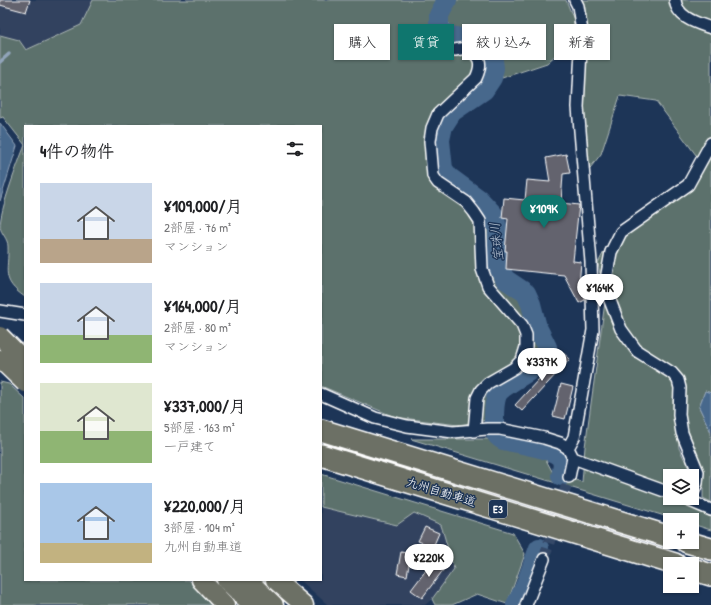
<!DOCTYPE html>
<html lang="ja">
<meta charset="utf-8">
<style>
:root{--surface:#fff;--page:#f2f2f2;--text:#202124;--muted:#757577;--accent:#0f766e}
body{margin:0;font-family:"Patrick Hand","Klee One",sans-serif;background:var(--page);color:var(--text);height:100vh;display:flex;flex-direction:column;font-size:15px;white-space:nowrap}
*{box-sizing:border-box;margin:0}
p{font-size:13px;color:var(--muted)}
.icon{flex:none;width:22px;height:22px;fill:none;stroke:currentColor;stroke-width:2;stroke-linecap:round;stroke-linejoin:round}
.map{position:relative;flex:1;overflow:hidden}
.side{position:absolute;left:24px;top:125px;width:298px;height:456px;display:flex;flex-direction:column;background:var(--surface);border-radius:0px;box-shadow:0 1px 3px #0004}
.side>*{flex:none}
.banner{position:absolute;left:334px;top:24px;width:317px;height:36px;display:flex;gap:8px}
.controls{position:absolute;left:663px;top:469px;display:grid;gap:8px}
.controls a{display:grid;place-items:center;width:36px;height:36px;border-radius:0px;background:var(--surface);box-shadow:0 1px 3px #0004;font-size:20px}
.price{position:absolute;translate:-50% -34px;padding:0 9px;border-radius:14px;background:#fff;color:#222;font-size:13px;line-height:26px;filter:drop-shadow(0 1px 2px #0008)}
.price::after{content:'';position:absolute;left:50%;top:24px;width:12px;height:9px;margin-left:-6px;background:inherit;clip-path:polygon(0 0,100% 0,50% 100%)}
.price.active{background:var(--accent);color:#fff}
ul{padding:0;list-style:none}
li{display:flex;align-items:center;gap:12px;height:100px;padding:0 16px}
li span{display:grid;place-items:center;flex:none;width:112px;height:80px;border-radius:0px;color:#555}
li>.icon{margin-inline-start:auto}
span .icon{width:48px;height:48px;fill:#fffc;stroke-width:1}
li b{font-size:17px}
h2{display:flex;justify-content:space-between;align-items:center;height:48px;padding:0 16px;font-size:17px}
.chip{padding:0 14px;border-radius:0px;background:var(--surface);box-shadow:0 1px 3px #0004;font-size:14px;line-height:36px}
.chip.active{background:var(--accent);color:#fff}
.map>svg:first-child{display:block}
.built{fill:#32435e}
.green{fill:#5c716c;stroke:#aeb8b6}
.water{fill:#47678c;stroke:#91a4ba}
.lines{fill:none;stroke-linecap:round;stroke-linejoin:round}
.stream{stroke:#91a4ba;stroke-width:3.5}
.river{stroke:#47678c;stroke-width:20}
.building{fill:#64636e;stroke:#fff}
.street-tunnel{stroke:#344968;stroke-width:11;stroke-dasharray:11 5.5;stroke-linecap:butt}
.street-casing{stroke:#fff;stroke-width:14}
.primary-casing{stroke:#fff;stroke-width:21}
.highway-casing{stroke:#fff;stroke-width:24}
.street{stroke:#1d3557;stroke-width:11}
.primary{stroke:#6c7065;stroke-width:18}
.highway{stroke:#6c7065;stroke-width:21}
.primary-bridge-casing{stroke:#fff;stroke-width:21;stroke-linecap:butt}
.primary-bridge{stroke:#6c7065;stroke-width:18}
.labels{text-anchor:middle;stroke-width:3;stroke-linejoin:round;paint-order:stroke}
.shield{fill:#1d3557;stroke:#bbc2cd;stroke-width:1}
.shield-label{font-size:11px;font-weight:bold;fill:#fff}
.street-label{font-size:12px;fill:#fff;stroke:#1d3557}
.water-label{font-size:13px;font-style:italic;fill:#b5c2d1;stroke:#1d3557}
</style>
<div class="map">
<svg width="711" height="605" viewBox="0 0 711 605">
<rect width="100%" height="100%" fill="#1d3557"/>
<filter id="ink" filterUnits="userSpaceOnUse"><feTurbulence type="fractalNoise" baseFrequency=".025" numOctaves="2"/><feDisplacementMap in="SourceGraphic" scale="8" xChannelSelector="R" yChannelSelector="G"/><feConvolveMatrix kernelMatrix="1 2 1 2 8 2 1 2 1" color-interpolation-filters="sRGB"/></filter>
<g filter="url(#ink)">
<path class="built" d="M0,0h93l-12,25 -55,25 -7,-10 -19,-5z
M321,507l76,18 16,-12 28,12 13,44 -22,30 -7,6h-97l-28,-25h21z"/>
<path class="green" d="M93,0h349l-9,16 1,12 12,12 25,5 10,5 6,11v15l-6,12 -33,23 -10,18 2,40 7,11 36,29 8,20 2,39 10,14 21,18 6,30 9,15 -3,16 -42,28 -6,31 -30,5 -63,-8 -74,-31v-260h-296v171c-25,-17 -16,-26 -17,-51 0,-7 -7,-13 -8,-19 0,-18 18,-64 25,-82l-22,-28 -3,1v-83l19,5 7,10 55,-25z
M452,0h114l8,20v18l-27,25 -45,15 -3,-32 -25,-13 -22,-4 -7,-13z
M581,0h130v393l-6,-2 -6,16 12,25v70l-8,-4v-26l-30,-72 6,48 12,25 -1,3h-20v22h14l-1,5 28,14v13l-19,-6v-4h-14l-267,-81h78l56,19 8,15 29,9 3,-35 20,-145 -7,-39 19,-36 64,-39 18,-29 -43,-58 -36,-5 -19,58 -14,18 -3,-62 2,-96z
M0,382l9,2 16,15v181h164l24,25h-213z
M321,474l192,59 12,21 -18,50 -30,-10 -25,11h-17l-3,-6 22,-30 -13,-44 -27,-12 -17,12 -76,-18z"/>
<path class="water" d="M0,123l17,23 -17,55z
M705,391l6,2v39l-12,-25z"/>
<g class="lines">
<path class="stream" d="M0,62l9,-8"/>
<path class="river" d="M447,0l-8,15v11l4,6 8,4 19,4 14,5 8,8 2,15 -2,10 -8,12 -32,22 -9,14 -3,14 3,29 6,8 30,22 14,15 5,15v37l7,13 21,14 5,11 6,23 10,20 -1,12c-10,10 -45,27 -49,36 -3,7 -3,17 -3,25 0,10 0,15 9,20 14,3 49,8 57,17 5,6 2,13 1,19
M516,605l9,-18 14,-39"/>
</g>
<path class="building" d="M0,0h30l-4,12 -26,-7z
M566,154l4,19 -7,1 -2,29 18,2 -6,56 8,1 -2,23 6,11v4l-6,3 -15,-28 -58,-6 1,-18h-2l3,-32 -6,-1 2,-20 21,2 2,-20 23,2 -4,-24z
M563,353l7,6 -48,52 -7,-6z
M561,384l12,3 -8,32 -12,-3z
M425,527l14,6 -6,14 -15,-6z
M401,552l10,2 -4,22 -10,-2z
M436,557l11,8 -25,33 -11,-8z"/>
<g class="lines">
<path class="street-tunnel" d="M544,559l25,-82"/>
<defs>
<path id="street" d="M675,0c2,18 22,23 36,28
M455,50l11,-2c14,7 17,15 10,30l-38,36 -6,14 -2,13 3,35 5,7 28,19 8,10 6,9 2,48 6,17 34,39 4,10v12l-4,13 -8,8 -26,15 -7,7 -4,8 -3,33
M0,311l25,4
M321,394l54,24 32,8 46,6 34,-3h13l44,9 16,5 8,5 5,10 -4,19
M568,448l6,-11 19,-107 -2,-68 -13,-155 4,-76 -4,-25 -3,-6
M573,458l97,35
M692,495l5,-12 1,-11 -16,-39 -3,-18 1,-27 -2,-8 -6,-7 -35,-22 -16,-22 -12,-31 -2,-24 4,-22 10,-20 67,-47 23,-42
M683,498l28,12
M526,605l18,-46"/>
<path id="primary" d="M201,580l24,25
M226,580l26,25
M248,580l26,25
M275,580l29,25"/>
<path id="highway" d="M321,430l349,107
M321,455l354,109
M687,542l24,7
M692,569l19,6"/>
</defs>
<use href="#street" class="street-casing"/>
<use href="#primary" class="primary-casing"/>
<use href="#highway" class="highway-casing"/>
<use href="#street" class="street"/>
<use href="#primary" class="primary"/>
<use href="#highway" class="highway"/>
<defs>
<path id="primary-bridge" d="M0,336l25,25
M0,359l25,24"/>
</defs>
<use href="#primary-bridge" class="primary-bridge-casing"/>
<use href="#primary-bridge" class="primary-bridge"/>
</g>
</g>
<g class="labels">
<rect class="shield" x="489" y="500" width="18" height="18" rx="3"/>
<g class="shield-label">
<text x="498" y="513">E3</text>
</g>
<g class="street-label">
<text transform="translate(441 492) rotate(17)" y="4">九州自動車道</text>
</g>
<g class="water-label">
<text transform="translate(496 242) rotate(-96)" y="5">宝珠川</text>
</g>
</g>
</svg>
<div class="controls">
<a><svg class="icon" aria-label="layers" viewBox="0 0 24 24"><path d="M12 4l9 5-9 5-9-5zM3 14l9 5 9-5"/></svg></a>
<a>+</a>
<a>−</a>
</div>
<b class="price active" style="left:544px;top:229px">¥109K</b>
<b class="price" style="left:600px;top:308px">¥164K</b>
<b class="price" style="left:542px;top:382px">¥337K</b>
<b class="price" style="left:429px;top:578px">¥220K</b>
<div class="banner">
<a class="chip">購入</a>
<a class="chip active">賃貸</a>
<a class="chip">絞り込み</a>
<a class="chip">新着</a>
</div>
<section class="side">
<h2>4件の物件<svg class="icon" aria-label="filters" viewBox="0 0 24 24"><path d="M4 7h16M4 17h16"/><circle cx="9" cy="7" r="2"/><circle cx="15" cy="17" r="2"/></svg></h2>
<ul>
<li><span style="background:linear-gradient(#c9d6e8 70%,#b9a48a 0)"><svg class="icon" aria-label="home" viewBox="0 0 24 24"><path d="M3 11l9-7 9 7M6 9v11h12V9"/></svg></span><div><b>¥109,000/月</b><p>2部屋 · 76 m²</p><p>マンション</p></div></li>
<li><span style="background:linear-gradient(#c9d6e8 65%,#8fb573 0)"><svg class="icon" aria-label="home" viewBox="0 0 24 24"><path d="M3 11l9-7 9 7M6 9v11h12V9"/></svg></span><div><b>¥164,000/月</b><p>2部屋 · 80 m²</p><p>マンション</p></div></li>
<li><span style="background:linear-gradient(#dfe7d0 60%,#8fb573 0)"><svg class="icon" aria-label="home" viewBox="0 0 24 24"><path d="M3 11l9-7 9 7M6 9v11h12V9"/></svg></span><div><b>¥337,000/月</b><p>5部屋 · 163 m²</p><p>一戸建て</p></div></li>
<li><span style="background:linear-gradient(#a9c7e8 75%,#c2b280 0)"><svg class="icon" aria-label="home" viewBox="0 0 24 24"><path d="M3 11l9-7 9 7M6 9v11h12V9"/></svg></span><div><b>¥220,000/月</b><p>3部屋 · 104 m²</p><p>九州自動車道</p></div></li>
</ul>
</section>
</div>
